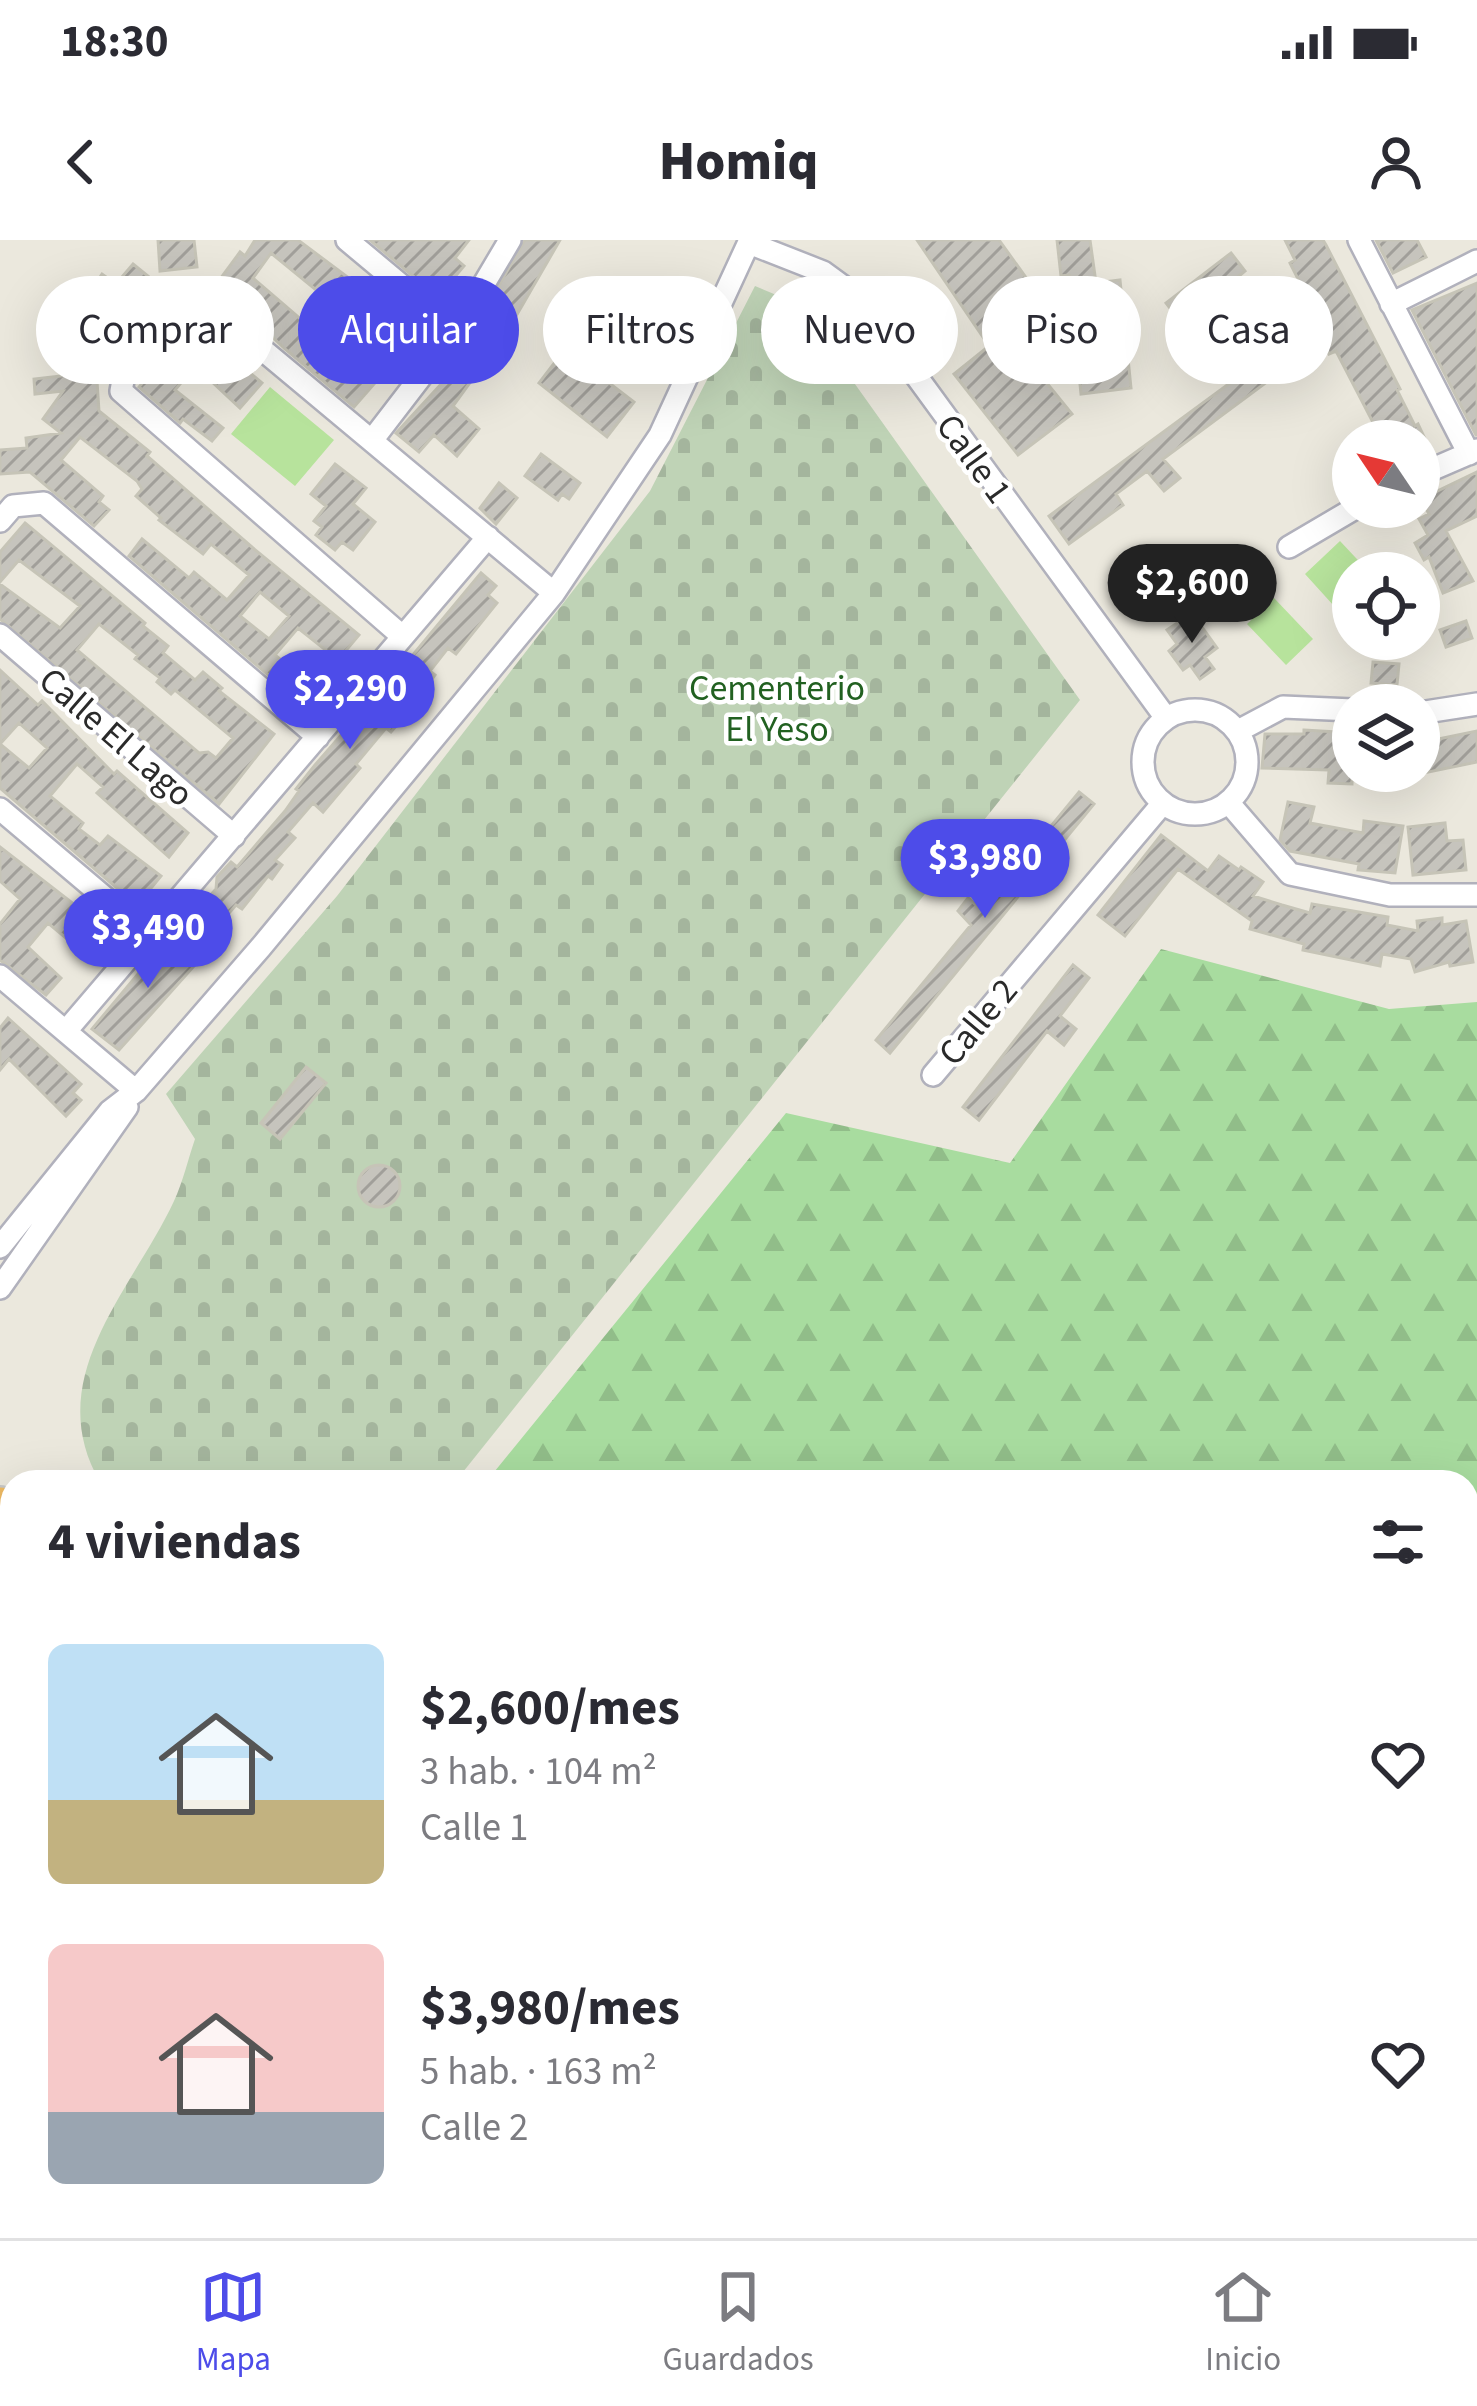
<!DOCTYPE html>
<html lang="es">
<meta charset="utf-8">
<style>
:root{--surface:#fff;--page:#f2f2f3;--text:#2b2b33;--muted:#7c7c81;--line:#e1e1e2;--accent:#4d4ce9}
body{margin:0;font-family:"Source Sans 3",sans-serif;background:var(--page);color:var(--text);height:100vh;display:flex;flex-direction:column;font-size:45px;white-space:nowrap}
*{box-sizing:border-box;margin:0}
p{font-size:39px;color:var(--muted)}
.icon{flex:none;width:66px;height:66px;fill:none;stroke:currentColor;stroke-width:2;stroke-linecap:round;stroke-linejoin:round}
.map{position:relative;flex:1;overflow:hidden}
.side{position:absolute;left:0px;top:1230px;width:1479px;height:768px;display:flex;flex-direction:column;background:var(--surface);border-radius:36px 36px 0 0;box-shadow:0 12px 48px #0002}
.side>*{flex:none}
.top-card{position:absolute;left:36px;top:36px;width:1407px;height:108px;display:flex;gap:24px}
.needle{width:78px;rotate:305deg}
.controls{position:absolute;left:1332px;top:180px;display:grid;gap:24px}
.controls a{display:grid;place-items:center;width:108px;height:108px;border-radius:50%;background:var(--surface);box-shadow:0 12px 48px #0002;font-size:60px}
.price{position:absolute;translate:-50% -102px;padding:0 27px;border-radius:42px;background:var(--accent);color:#fff;font-size:39px;line-height:78px;filter:drop-shadow(0 3px 6px #0008)}
.price::after{content:'';position:absolute;left:50%;top:72px;width:36px;height:27px;margin-left:-18px;background:inherit;clip-path:polygon(0 0,100% 0,50% 100%)}
.price.active{background:#222;color:#fff}
ul{padding:0;list-style:none}
li{display:flex;align-items:center;gap:36px;height:300px;padding:0 48px}
li span{display:grid;place-items:center;flex:none;width:336px;height:240px;border-radius:18px;color:#555}
li>.icon{margin-inline-start:auto}
span .icon{width:144px;height:144px;fill:#fffc;stroke-width:1}
li b{font-size:51px}
h2{display:flex;justify-content:space-between;align-items:center;height:144px;padding:0 48px;font-size:51px}
.tag{padding:0 42px;border-radius:54px;background:var(--surface);box-shadow:0 12px 48px #0002;font-size:42px;line-height:108px}
.tag.active{background:var(--accent);color:#fff}
.status{display:flex;justify-content:space-between;align-items:center;height:84px;padding:0 60px;background:var(--surface);direction:ltr}
.status svg{height:33px;fill:currentColor}
header{display:flex;justify-content:space-between;align-items:center;height:156px;padding:0 48px;background:var(--surface);font-size:54px;font-weight:800}
.menu{display:flex;justify-content:space-around;align-items:center;height:168px;border-top:3px solid var(--line);background:var(--surface);font-size:33px;color:var(--muted)}
.menu a{display:grid;justify-items:center;gap:6px}
.menu .active{color:var(--accent)}
.map>svg:first-child{display:block}
.forest{fill:url(#forest-firs)}
.cemetery{fill:url(#cemetery-stones)}
.pitch{fill:#b7e39c}
.building{fill:url(#building-hatch);stroke:#c6c4b7;stroke-width:3;fill-rule:evenodd}
.lines{fill:none;stroke-linecap:round;stroke-linejoin:round}
.minor-casing{stroke:#b1b1bc;stroke-width:26}
.motorway-casing{stroke:#c8c8c8;stroke-width:44}
.minor{stroke:#fff;stroke-width:21}
.motorway{stroke:#efbb64;stroke-width:39}
.labels{text-anchor:middle;stroke-width:9;stroke-linejoin:round;paint-order:stroke}
.street-label{font-size:36px;fill:#2a2a2a;stroke:#fff}
.park-label{font-size:36px;fill:#226121;stroke:#fff}
</style>
<div class="status"><b>18:30</b><svg viewBox="0 0 49 12"><path d="M0 12V9h3v3zM5 12V6h3v6zM10 12V3h3v9zM15 12V0h3v12zM26 1h20v11H26zM47 4h2v5h-2z"/></svg></div>
<header><svg class="icon" aria-label="back" viewBox="0 0 24 24"><path d="M15 5l-7 7 7 7"/></svg>Homiq<svg class="icon" aria-label="person" viewBox="0 0 24 24"><circle cx="12" cy="8" r="4"/><path d="M4 21q1-7 8-7t8 7"/></svg></header>
<div class="map">
<svg width="1477" height="1998" viewBox="0 0 1477 1998">
<defs>
<pattern id="forest-firs" width="22" height="20" patternUnits="userSpaceOnUse" patternTransform="scale(3)"><rect width="22" height="20" fill="#a8dc9f"/><path d="M5 1l3.5 6h-7zM16 11l3.5 6h-7z" fill="#91bd89"/></pattern>
<pattern id="cemetery-stones" width="16" height="16" patternUnits="userSpaceOnUse" patternTransform="scale(3)"><rect width="16" height="16" fill="#bfd3b6"/><path d="M2 7V4a2 2 0 0 1 4 0v3zM10 15v-3a2 2 0 0 1 4 0v3z" fill="#a4b59d"/></pattern>
<pattern id="building-hatch" width="6" height="6" patternUnits="userSpaceOnUse" patternTransform="scale(3)"><rect width="6" height="6" fill="#c6c4bd"/><path d="M-1 1l2-2M0 6l6-6M5 7l2-2" fill="none" stroke="#a19f9a"/></pattern>
</defs>
<rect width="100%" height="100%" fill="#ebe8dd"/>
<path class="forest" d="M1161,709l228,60 88,-7v1236h-894l-7,-12h891v-744h-981l300,-369 224,50z"/>
<path class="cemetery" d="M755,46l43,18 282,396 -625,782h-355c-60,-104 32,-191 74,-281 9,-19 14,-42 21,-62l-29,-45 171,-198 313,-405z"/>
<path class="pitch" d="M270,147l64,53 -39,46 -64,-52z
M1340,301l30,32h-17v54l-48,-53z
M1274,358l39,41 -27,26 -39,-41z"/>
<path class="building" d="M158,0h36l3,27 -37,4z
M255,0h43l64,48 50,47 -19,25 -48,-40 3,-4 -77,-63 -18,25 122,105 -21,24 -69,-58 -23,-22 2,-3 -49,-38 25,-34 5,4z
M370,0h99l-14,18 9,8 -26,31z
M525,0h35l-63,109 -2,-1 -42,58 26,23 -22,27 -23,-21 -15,17 -23,-19 47,-51z
M917,0h82l33,46 -39,31 79,97 -54,41 -64,-81 35,-28z
M1057,0h33l6,43 24,-3 11,108 -50,6 -12,-119 -8,1z
M1285,0h38l3,5 74,144 -3,1 18,36 3,-2 8,17h-42l7,-4 -4,-7 -8,4 -43,-83 -7,3 -12,-27 9,-4 -17,-36 -6,2 -13,-26 5,-3z
M1376,0h41l9,17 -33,16z
M1231,13l14,18 -6,5 25,35 -77,58 -12,-17 18,-14 -27,-35z
M133,24l31,25 -49,49 2,2 -21,26 3,45 51,41 -3,4 106,92 106,87 -21,25 -40,-32 -23,27 23,19 5,-6 15,13 -18,21 -171,-146 13,-17 47,39 5,-6 33,28 22,-25 -38,-31 -8,10 -44,-34 2,-2 -25,-22 6,-7 -5,-8 -57,-44 -19,23 42,36 -4,6 10,8 -15,16 -64,-54 -30,2v-24l27,-2 -1,-10 35,-5 -18,-14 20,-28 -28,3 -1,-15 27,-3 -2,-15 36,-4 -39,-28 14,-20 6,3 26,-38 14,10zM260,352l29,24 -20,23 -29,-23z
M1477,43v152h-1l-64,-125z
M641,68l24,36 -23,15 -25,-36z
M192,83l70,60 -22,25 -45,-42 -20,24 48,38 -11,13 -29,-22 -3,4 -41,-36z
M1287,101l12,17 -136,101 17,19 -16,13 -17,-20 -31,23 7,11 -54,39 -20,-28z
M565,109l69,53 -27,35 -68,-54z
M541,214l39,29 -11,16 -7,-5 -4,6 -33,-24z
M335,224l31,24 -13,16 22,18 -22,28 -11,-8 -7,8 -19,-15 6,-8 -8,-6 12,-15 -15,-12z
M1477,232v44l-31,15 27,50 -30,12 -14,-36 -5,3 -9,-17 13,-8 -9,-16 10,-5 -8,-15z
M499,243l18,15 -21,26 -16,-16z
M25,283l120,100 -2,3 25,20 -5,7 32,27 8,-8 19,16 -3,3 55,43 -55,70 -219,-185v-35l60,44 20,-22 -61,-46 -19,22v-30zM99,384l39,31 -3,4 25,19 -3,4 14,12 4,-4 58,48 -17,20 -8,-6 -9,1 -122,-103z
M481,333l15,13 -8,9 9,8 -41,51 -8,-6 -18,23 5,4 -31,42 -13,15 -5,-4 -30,36 4,4 -37,44 -10,-9 -25,29 7,6 -20,22 7,5 -10,14 -4,-3 -26,33 -6,-4 -20,23 -19,-18 19,-21 1,-12 14,-15 6,5 48,-56 14,-20 -3,-2 19,-24 61,-70 4,3 25,-28 -3,-2z
M1192,373l25,35 -12,9 9,12 -14,10 -10,-14 -7,5 -14,-19 8,-7 -10,-14z
M1466,381l6,17 -26,9 -6,-17z
M1373,422l26,2 -2,21 -26,-2z
M0,430l38,35 4,-4 72,73 3,-3 71,62 -19,24 -72,-64 6,-6 -26,-23 -27,32 33,27 -4,6 21,16 8,-9 53,40 -24,29 -137,-117zM19,483l28,25 -18,20 -29,-24z
M1304,490l49,3 -1,51 -24,-1 1,-13 -67,-2 3,-34h39z
M1477,491v31l-58,12v-31z
M1079,552l15,12 -204,249 -14,-13 95,-115 -13,-14 10,-13 14,12z
M1288,562l26,5 -4,16 53,10 1,-12 39,5 -8,47 -37,-3 1,-6 -69,-13 -10,-11z
M1445,583l2,18 16,-1 3,30 -53,5 -5,-48z
M1161,595l47,36 11,-15 20,14 2,-3 22,15 -10,14 29,9 28,8 2,-9 76,13 -1,8 31,6 -1,-10 25,-3v7l24,-4 7,41 -23,4 -1,-4 -34,10 -4,-13 -29,-5 -2,12 -77,-16 1,-6 -54,-15 2,-8 -74,-52 -53,67 -27,-21z
M0,607l80,62 -3,3 25,23 -17,19 -37,-31 -20,24 33,31 -15,17 -46,-35v-36l20,-25 -20,-18z
M174,691l29,25 -84,94 -27,-21z
M1073,725l16,13 -29,38 16,13 -12,16 -17,-14 -68,89 -16,-13z
M8,778l73,66 -8,9 8,7 -15,16 -57,-57 -9,11v-42z
M306,827l20,16 -46,56 -19,-16z
M358 946a21 21 0 1 1 42 0a21 21 0 1 1-42 0Z"/>
<g class="lines">
<defs>
<path id="minor" d="M347,0l109,91
M1359,0l110,214
M749,3l74,29 37,27 306,419
M1391,64l86,-43
M373,199l83,-108 54,-91
M1419,235l58,-25
M0,281l13,-15 31,-3 274,234
M1289,307l68,-40
M0,395l234,201
M402,396l-281,-245 3,-16 58,-69 21,-6 351,293
M1143 522a52 52 0 1 1 104 0a52 52 0 1 1-104 0Z
M1419,473l58,-9
M1238,491l45,-24 70,3
M1228,562l62,72 100,21h87
M0,569l149,126
M0,736l136,115
M66,791l422,-494
M933,835l230,-272
M0,1007l110,-136 26,-20 125,-144 293,-354 106,-158 90,-195
M0,1048l127,-181"/>
<path id="motorway" d="M0,1267l12,17
M0,1440l12,17
M0,1520l12,16
M0,1635l12,14
M292,1986l7,12
M365,1986l6,12"/>
</defs>
<use href="#minor" class="minor-casing"/>
<use href="#motorway" class="motorway-casing"/>
<use href="#minor" class="minor"/>
<use href="#motorway" class="motorway"/>
</g>
<g class="labels">
<g class="street-label">
<text transform="translate(975 218) rotate(54)" y="13">Calle 1</text>
<text transform="translate(117 496) rotate(41)" y="13">Calle El Lago</text>
<text transform="translate(977 781) rotate(-50)" y="13">Calle 2</text>
</g>
<g class="park-label">
<text x="777" y="460">Cementerio<tspan x="777" dy="41">El Yeso</tspan></text>
</g>
</g>
</svg>
<div class="controls">
<a><svg class="needle" viewBox="-14 -14 28 28"><path d="M0-13l5 13h-10z" fill="#e53935"/><path d="M0 13l5-13h-10z" fill="#7c7c81"/></svg></a>
<a><svg class="icon" aria-label="locate" viewBox="0 0 24 24"><circle cx="12" cy="12" r="6"/><path d="M12 2v4M12 18v4M2 12h4M18 12h4"/></svg></a>
<a><svg class="icon" aria-label="layers" viewBox="0 0 24 24"><path d="M12 4l9 5-9 5-9-5zM3 14l9 5 9-5"/></svg></a>
</div>
<b class="price active" style="left:1192px;top:406px">$2,600</b>
<b class="price" style="left:350px;top:512px">$2,290</b>
<b class="price" style="left:985px;top:681px">$3,980</b>
<b class="price" style="left:148px;top:751px">$3,490</b>
<div class="top-card">
<a class="tag">Comprar</a>
<a class="tag active">Alquilar</a>
<a class="tag">Filtros</a>
<a class="tag">Nuevo</a>
<a class="tag">Piso</a>
<a class="tag">Casa</a>
</div>
<section class="side">
<h2>4 viviendas<svg class="icon" aria-label="filters" viewBox="0 0 24 24"><path d="M4 7h16M4 17h16"/><circle cx="9" cy="7" r="2"/><circle cx="15" cy="17" r="2"/></svg></h2>
<ul>
<li><span style="background:linear-gradient(#bfe0f5 65%,#c2b280 0)"><svg class="icon" aria-label="home" viewBox="0 0 24 24"><path d="M3 11l9-7 9 7M6 9v11h12V9"/></svg></span><div><b>$2,600/mes</b><p>3 hab. · 104 m²</p><p>Calle 1</p></div><svg class="icon" aria-label="heart" viewBox="0 0 24 24"><path d="M12 20l-8-8c-3-5 5-10 8-4 3-6 11-1 8 4z"/></svg></li>
<li><span style="background:linear-gradient(#f6c9c9 70%,#9aa5b1 0)"><svg class="icon" aria-label="home" viewBox="0 0 24 24"><path d="M3 11l9-7 9 7M6 9v11h12V9"/></svg></span><div><b>$3,980/mes</b><p>5 hab. · 163 m²</p><p>Calle 2</p></div><svg class="icon" aria-label="heart" viewBox="0 0 24 24"><path d="M12 20l-8-8c-3-5 5-10 8-4 3-6 11-1 8 4z"/></svg></li>
</ul>
</section>
</div>
<nav class="menu">
<a class="active"><svg class="icon" aria-label="map" viewBox="0 0 24 24"><path d="M3 6l6-2 6 2 6-2v14l-6 2-6-2-6 2zM9 4v14M15 6v14"/></svg>Mapa</a>
<a><svg class="icon" aria-label="saved" viewBox="0 0 24 24"><path d="M7 4h10v16l-5-4-5 4z"/></svg>Guardados</a>
<a><svg class="icon" aria-label="home" viewBox="0 0 24 24"><path d="M3 11l9-7 9 7M6 9v11h12V9"/></svg>Inicio</a>
</nav>
